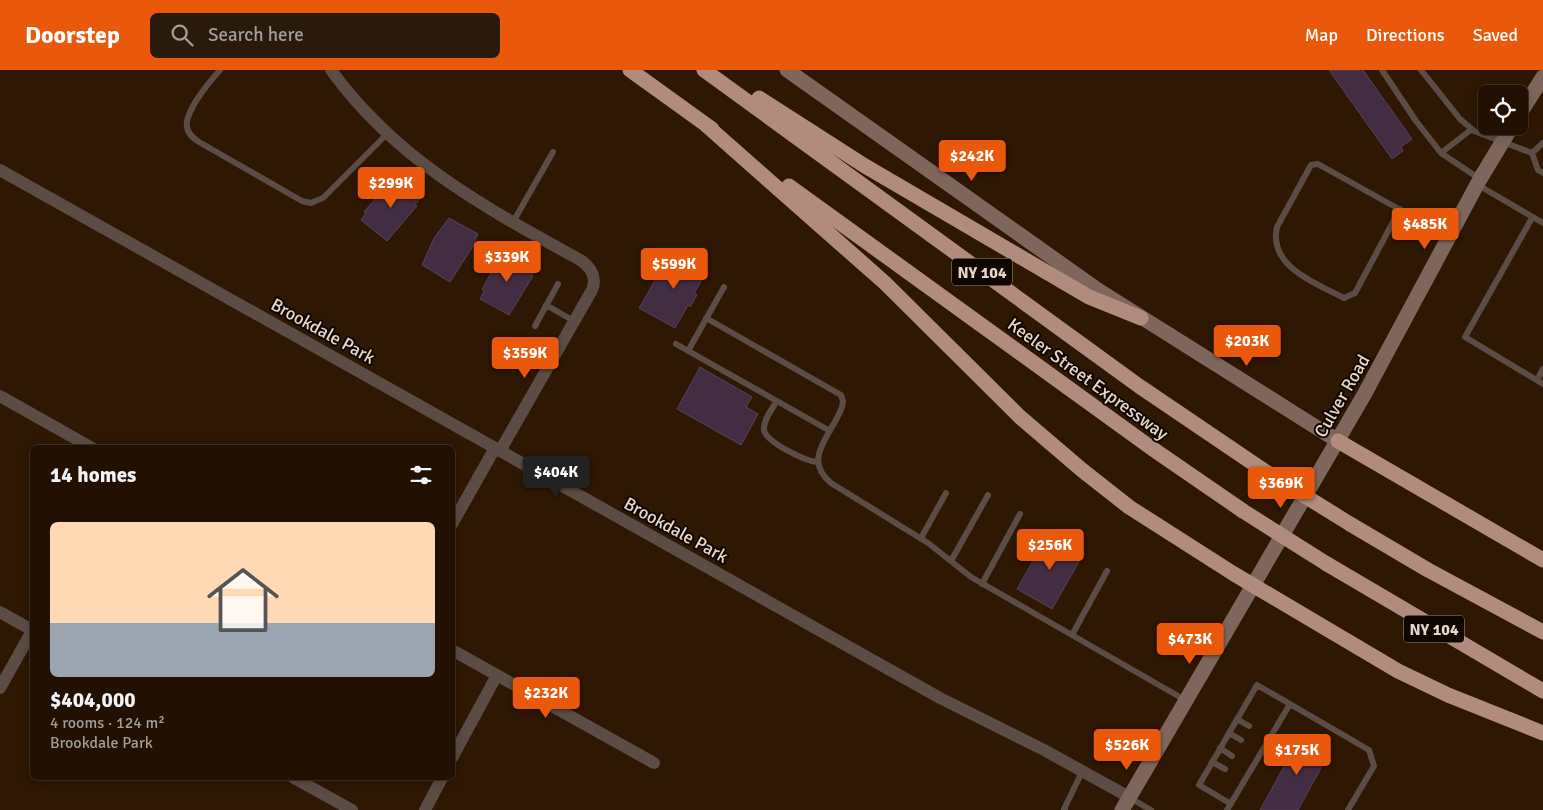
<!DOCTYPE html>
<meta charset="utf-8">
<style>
:root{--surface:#221102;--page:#2a1a0c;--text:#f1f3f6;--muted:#a29d99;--line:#3f3124;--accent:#ea580c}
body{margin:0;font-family:Signika,sans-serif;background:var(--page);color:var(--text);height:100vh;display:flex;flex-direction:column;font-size:19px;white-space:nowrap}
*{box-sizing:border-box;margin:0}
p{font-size:16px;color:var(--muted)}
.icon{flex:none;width:28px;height:28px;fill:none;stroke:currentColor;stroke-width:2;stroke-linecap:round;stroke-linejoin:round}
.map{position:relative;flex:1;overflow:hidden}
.sheet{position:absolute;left:30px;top:375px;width:425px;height:335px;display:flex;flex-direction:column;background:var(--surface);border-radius:8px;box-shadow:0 2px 12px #0003,0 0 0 1px var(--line)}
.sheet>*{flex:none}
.buttons{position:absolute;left:1478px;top:15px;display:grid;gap:10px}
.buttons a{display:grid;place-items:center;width:50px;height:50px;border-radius:8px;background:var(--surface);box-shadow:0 2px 12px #0003,0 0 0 1px var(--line);font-size:25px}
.price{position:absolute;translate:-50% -42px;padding:0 11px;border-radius:5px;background:var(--accent);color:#fff;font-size:16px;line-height:32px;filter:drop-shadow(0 1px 2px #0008)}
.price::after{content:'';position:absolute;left:50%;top:30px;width:15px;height:11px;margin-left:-8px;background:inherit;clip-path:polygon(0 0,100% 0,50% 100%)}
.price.current{background:#222;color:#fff}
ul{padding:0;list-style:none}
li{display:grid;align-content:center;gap:10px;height:265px;padding:0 20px}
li+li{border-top:1px solid var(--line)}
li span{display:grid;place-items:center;height:155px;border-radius:8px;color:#555}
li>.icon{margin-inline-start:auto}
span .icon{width:90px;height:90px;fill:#fffc;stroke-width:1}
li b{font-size:21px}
h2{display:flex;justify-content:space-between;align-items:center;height:60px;padding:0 20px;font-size:21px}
header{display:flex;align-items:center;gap:30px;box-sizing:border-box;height:70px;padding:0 25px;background:var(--accent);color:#fff}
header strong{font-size:24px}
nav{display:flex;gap:28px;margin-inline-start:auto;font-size:18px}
.search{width:350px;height:45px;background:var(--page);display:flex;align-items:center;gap:12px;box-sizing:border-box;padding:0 18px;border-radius:8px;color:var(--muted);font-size:19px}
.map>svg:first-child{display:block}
.building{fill:#432d43;stroke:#594159}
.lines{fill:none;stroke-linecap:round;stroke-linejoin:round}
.lane{stroke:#5b4c46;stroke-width:6}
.street{stroke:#5b4c46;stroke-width:12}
.secondary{stroke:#7e665d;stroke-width:15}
.highway{stroke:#b18c7e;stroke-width:15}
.highway-bridge{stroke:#b18c7e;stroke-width:15}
.labels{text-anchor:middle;stroke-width:4;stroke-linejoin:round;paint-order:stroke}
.shield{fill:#0f0601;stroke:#a6988e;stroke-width:1}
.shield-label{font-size:16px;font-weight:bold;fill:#e7d7cb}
.street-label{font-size:18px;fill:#e7d7cb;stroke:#0f0601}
</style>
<header>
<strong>Doorstep</strong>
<div class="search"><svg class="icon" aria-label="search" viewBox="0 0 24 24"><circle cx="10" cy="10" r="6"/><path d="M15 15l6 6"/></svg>Search here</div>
<nav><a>Map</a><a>Directions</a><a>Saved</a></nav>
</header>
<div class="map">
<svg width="1543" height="740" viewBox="0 0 1543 740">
<rect width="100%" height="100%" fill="#2e1703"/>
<path class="building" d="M1329,0h34l49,69 -11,8 2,4 -11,8z
M394,107l27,20 -6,8 2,1 -30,35 -26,-21 5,-7 -2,-1z
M449,148l29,16 -4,8 1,1 -25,39 -28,-17 12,-27z
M507,181l29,16 -4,8 1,1 -24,39 -29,-16 4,-8 -2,-2 18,-31 2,1z
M672,181l35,19 -13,24 3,1 -7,12 -2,-2 -13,23 -36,-20z
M700,297l52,30 -6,10 12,7 -17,31 -64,-36z
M1049,463l35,20 -32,56 -35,-20z
M1302,664l29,16 -33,60h-38z"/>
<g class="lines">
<path class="lane" d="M220,0c-10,11 -36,42 -33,57 1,7 6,11 12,15l103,59 9,2 12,-5 64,-64
M1382,0l34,51 25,32 39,26
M1421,0l39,49 14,12 58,22
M1441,83l31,-24
M1532,83l6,17 5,3
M1532,83l11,-10
M1478,115l65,38
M1400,139l-45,84 -11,5c-28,-15 -76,-31 -67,-71l34,-62 7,-1 131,73
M1532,148l-67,119 78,47
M513,152l40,-70
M546,235l28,16
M706,248l135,77 2,6 -1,6c-10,28 -41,51 -11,76l97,60 43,34 214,123
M535,256l23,-42
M676,274l154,87
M688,281l36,-64
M1537,310l6,-11
M777,331c-5,8 -14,19 -13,29 2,12 41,31 53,32
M921,468l25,-45
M951,491l37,-66
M982,514l38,-70
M1072,565l35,-64
M1237,649l12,7
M1229,663l12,7
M1220,678l12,8
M1212,692l13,7
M1130,728l21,12
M1231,734l-32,-19 58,-100 33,19
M1065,740l-1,-1 18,-37
M1227,740l63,-106 79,46 5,16 -26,44"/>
<path class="street" d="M331,0c66,91 155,138 251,191 10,8 15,17 10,29l-92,161
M0,100l940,528 104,52 85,47
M0,326l92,52
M452,454l43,-76
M0,542l32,18
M452,580l202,113
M0,618l32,-57
M452,688l45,-83
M294,708l58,32
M425,740l17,-32"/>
<path class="secondary" d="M787,0l311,220 240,151
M1519,45l24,-38
M1122,740l242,-415 116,-216 32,-53"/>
<path class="highway" d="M630,0l82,59
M704,0l435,316 124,84
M759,28l106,68 224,131 52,21
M706,55l179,158 135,134 62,53 47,37 105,67 164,97 50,24 95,38
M789,116l361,261 93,64
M1338,371l205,119
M1350,454l78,46 115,62
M1327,494l216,127"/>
<path class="highway-bridge" d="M1263,400l87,54
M1243,441l84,53"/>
</g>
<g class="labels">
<g class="shield">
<rect x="952" y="188.5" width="60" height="27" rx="4"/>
<rect x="1404" y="545.5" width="60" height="27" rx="4"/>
</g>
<g class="shield-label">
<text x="982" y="208">NY 104</text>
<text x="1434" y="565">NY 104</text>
</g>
<g class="street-label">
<text transform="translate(323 261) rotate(29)" y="6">Brookdale Park</text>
<text transform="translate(1088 309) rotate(36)" y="6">Keeler Street Expressway</text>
<text transform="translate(1342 326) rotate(-60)" y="6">Culver Road</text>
<text transform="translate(676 460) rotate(29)" y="6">Brookdale Park</text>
</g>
</g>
</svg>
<div class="buttons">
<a><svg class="icon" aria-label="locate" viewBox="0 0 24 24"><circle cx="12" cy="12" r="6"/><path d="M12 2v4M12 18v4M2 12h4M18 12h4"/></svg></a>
</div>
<b class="price" style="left:972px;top:112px">$242K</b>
<b class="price" style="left:391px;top:139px">$299K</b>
<b class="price" style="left:1425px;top:180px">$485K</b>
<b class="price" style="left:507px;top:213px">$339K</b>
<b class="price" style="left:674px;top:220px">$599K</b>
<b class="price" style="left:1247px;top:297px">$203K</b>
<b class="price" style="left:525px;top:309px">$359K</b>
<b class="price current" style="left:556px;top:428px">$404K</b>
<b class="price" style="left:1281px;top:439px">$369K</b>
<b class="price" style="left:1050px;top:501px">$256K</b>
<b class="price" style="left:1190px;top:595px">$473K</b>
<b class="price" style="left:546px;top:649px">$232K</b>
<b class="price" style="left:1127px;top:701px">$526K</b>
<b class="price" style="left:1297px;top:706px">$175K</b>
<section class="sheet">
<h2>14 homes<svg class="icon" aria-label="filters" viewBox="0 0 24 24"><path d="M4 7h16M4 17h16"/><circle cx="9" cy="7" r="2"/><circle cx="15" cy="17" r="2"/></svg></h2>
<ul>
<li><span style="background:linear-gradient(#ffd9b3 65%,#9aa5b1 0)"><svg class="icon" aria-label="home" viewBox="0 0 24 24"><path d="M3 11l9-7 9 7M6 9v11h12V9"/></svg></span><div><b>$404,000</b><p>4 rooms · 124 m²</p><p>Brookdale Park</p></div></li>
</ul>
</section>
</div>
